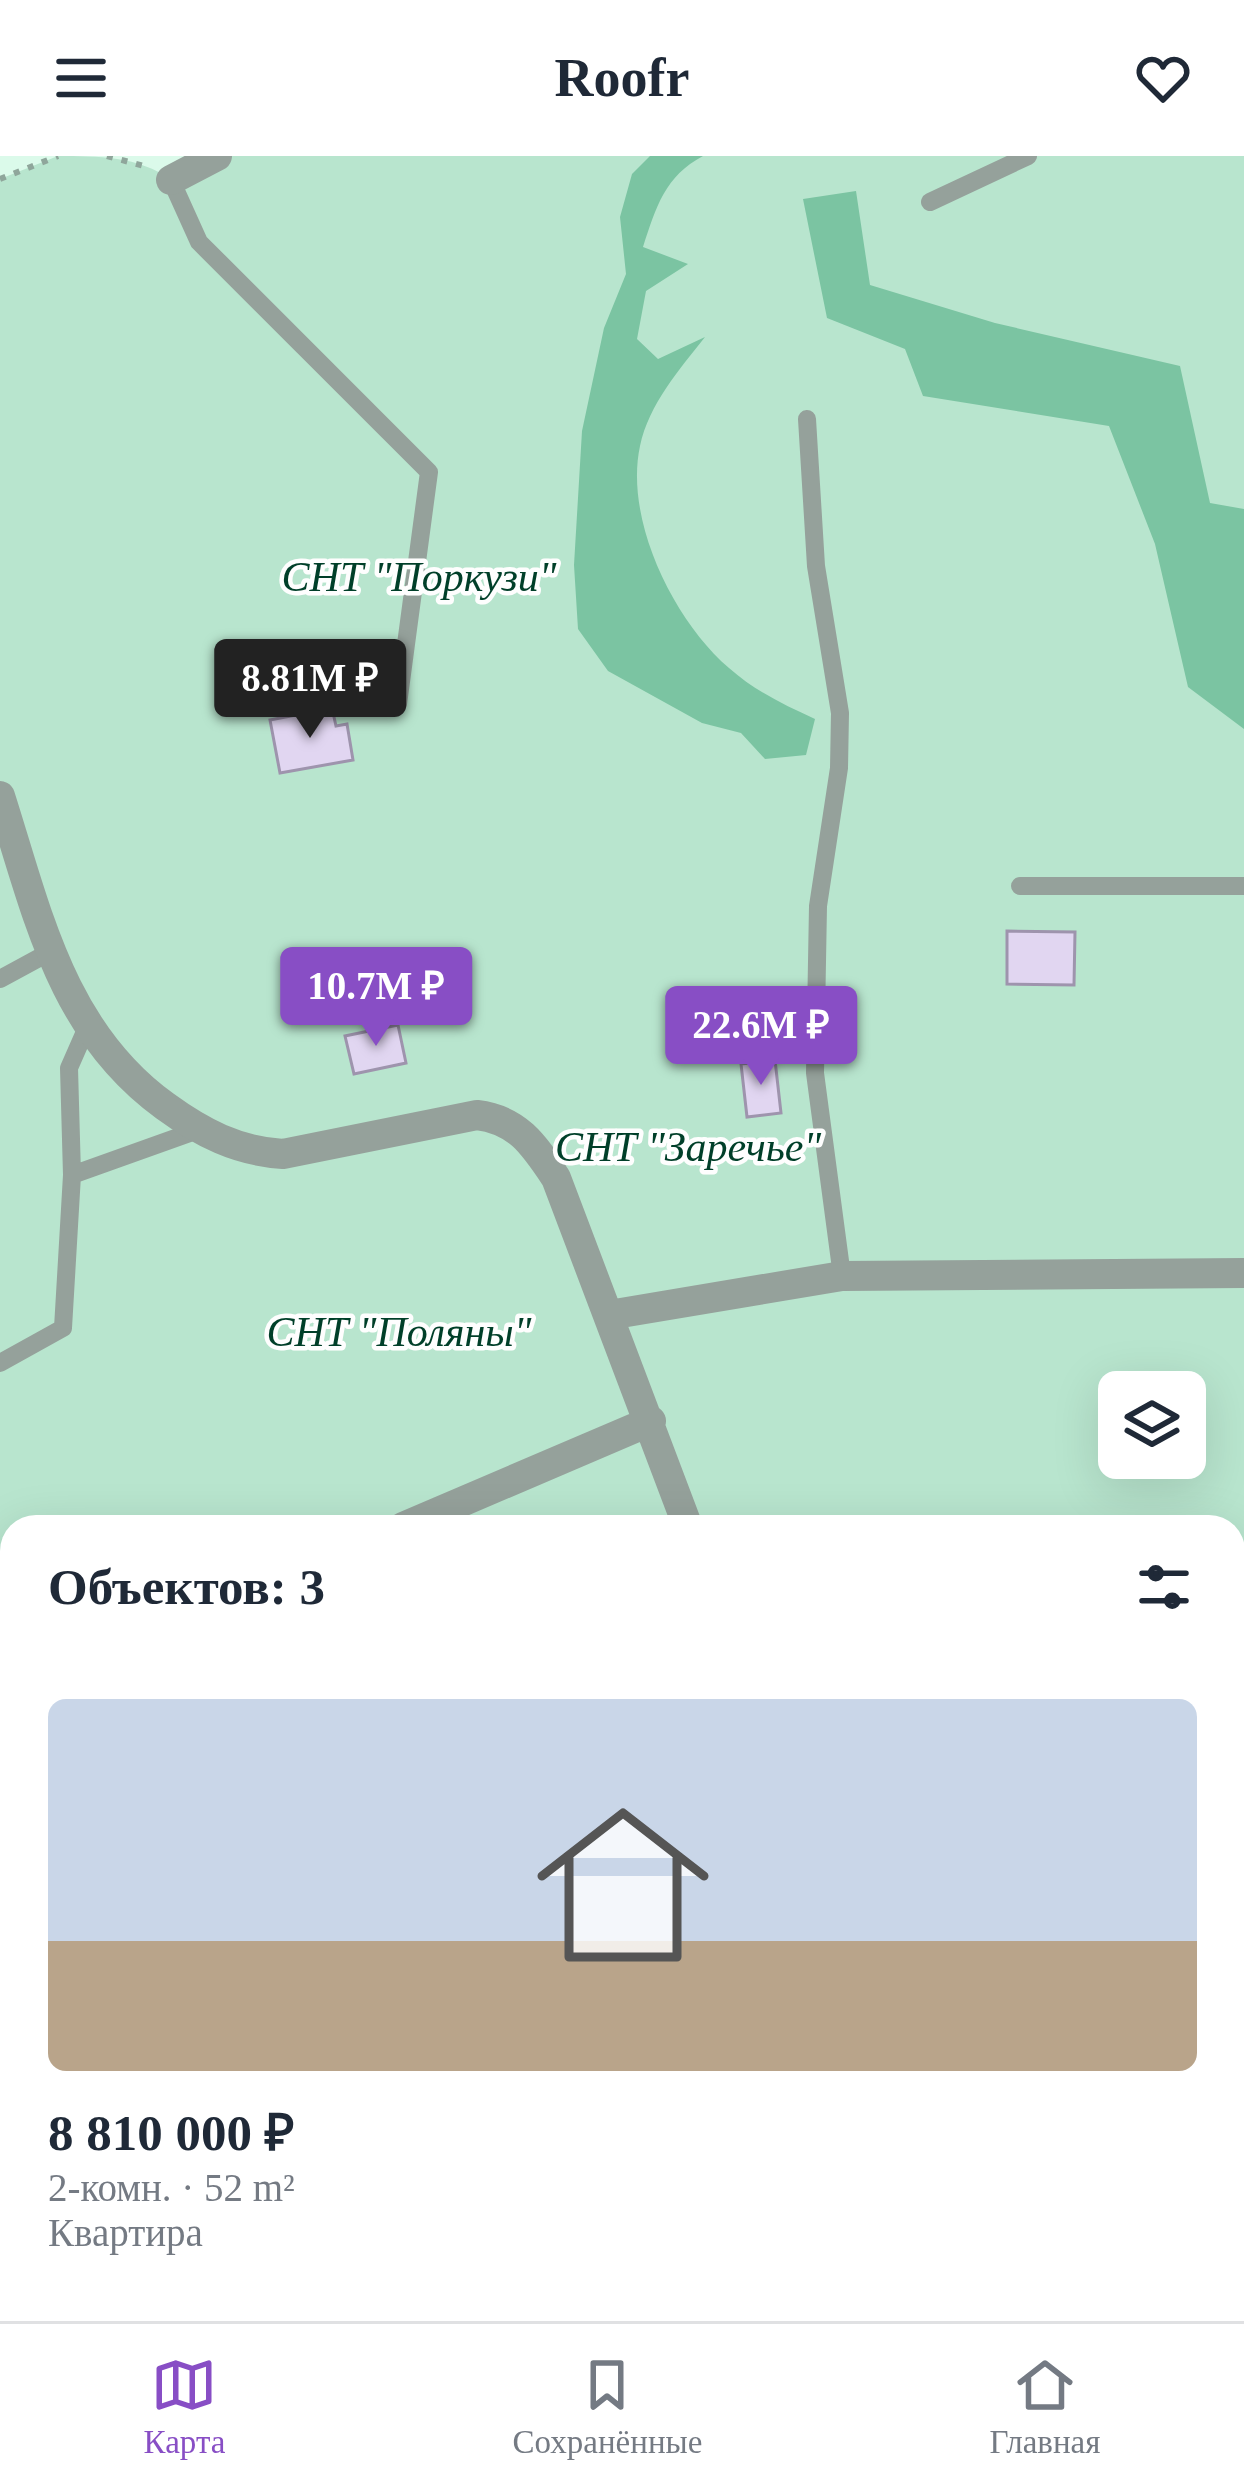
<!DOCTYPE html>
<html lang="ru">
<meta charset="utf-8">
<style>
:root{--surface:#fff;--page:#f6f6f7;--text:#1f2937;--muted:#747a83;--line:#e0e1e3;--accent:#884ec5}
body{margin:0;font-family:Georgia,serif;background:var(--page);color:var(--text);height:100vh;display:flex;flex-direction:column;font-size:45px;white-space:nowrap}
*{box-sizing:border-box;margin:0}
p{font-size:39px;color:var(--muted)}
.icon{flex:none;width:66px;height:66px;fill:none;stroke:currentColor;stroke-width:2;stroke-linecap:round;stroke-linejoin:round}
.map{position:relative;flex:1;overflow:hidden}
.side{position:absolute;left:0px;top:1359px;width:1245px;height:807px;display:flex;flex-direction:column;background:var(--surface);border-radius:36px 36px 0 0;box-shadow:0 12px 48px #0002}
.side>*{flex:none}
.controls{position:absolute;left:1098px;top:1215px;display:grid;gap:24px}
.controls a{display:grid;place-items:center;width:108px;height:108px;border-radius:18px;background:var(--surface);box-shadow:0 12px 48px #0002;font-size:60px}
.price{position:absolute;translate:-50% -102px;padding:0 27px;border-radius:12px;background:var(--accent);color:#fff;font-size:39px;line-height:78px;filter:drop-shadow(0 3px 6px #0008)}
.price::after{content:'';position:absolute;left:50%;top:72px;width:36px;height:27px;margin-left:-18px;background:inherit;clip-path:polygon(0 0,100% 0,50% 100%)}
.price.selected{background:#222;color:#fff}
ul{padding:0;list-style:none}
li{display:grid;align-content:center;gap:24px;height:636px;padding:0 48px}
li+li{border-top:3px solid var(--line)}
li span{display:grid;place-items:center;height:372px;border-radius:18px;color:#555}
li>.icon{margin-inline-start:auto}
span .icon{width:216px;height:216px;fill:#fffc;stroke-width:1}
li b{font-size:51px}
h2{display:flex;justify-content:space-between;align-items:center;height:144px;padding:0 48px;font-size:51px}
header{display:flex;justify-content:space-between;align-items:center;height:156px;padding:0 48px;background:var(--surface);font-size:54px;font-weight:800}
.dock{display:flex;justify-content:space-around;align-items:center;height:168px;border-top:3px solid var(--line);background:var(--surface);font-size:33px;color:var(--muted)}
.dock a{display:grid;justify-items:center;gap:6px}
.dock .selected{color:var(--accent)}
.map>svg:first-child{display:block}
.green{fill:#b8e5ce;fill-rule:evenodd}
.water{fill:#7bc4a2}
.building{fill:#e1d6f1;stroke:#9e94ad;stroke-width:3}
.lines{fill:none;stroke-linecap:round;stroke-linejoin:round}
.path{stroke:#8fa69b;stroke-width:6;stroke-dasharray:6 9;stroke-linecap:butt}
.service{stroke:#95a19b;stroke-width:18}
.minor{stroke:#95a19b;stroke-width:30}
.labels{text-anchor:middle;stroke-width:9;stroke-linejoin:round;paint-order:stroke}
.park-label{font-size:42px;font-style:italic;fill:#003f29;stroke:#fefefe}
</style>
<header><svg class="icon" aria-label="menu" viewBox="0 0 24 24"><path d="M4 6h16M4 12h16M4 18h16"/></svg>Roofr<svg class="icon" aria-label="heart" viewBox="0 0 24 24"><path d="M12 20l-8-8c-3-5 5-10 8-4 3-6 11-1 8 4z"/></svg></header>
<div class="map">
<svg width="1244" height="2165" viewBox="0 0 1244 2165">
<rect width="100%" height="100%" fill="#dbfaea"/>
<path class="green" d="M58,0c39,0 81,0 113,24l46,-24h1027v2165h-1244v-2142zM1119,1236h66v66h-66zM12,1371h1221v783h-1221z"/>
<path class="water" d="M650,0h53c-38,20 -47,51 -60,91l45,17 -42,27 -9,48 21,20 47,-22c-26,33 -56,67 -65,109 -16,74 34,175 89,222 26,23 55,37 86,51l-9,36 -41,4 -24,-26 -39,-10 -94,-52 -30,-42 -4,-64 8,-134 22,-103 22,-54 -6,-57 12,-43z
M856,35l14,94 125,38 185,43 30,137 34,6v220l-56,-42 -33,-143 -46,-118 -186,-30 -18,-47 -78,-31 -24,-119z"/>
<path class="building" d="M332,552l4,18 11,-2 6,36 -73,13 -10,-53z
M1007,775l68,1 -1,53 -67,-1z
M398,869l8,38 -52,11 -9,-38z
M775,904l6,53 -34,4 -6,-53z"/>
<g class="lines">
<path class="path" d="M107,0l37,10
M0,23l58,-23"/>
<path class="service" d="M171,24l28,62 230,230 -31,232
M930,46l98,-46
M807,263l9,147 24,147 -1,55 -21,138 -3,167 27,203
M1020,730h224
M0,823l48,-26
M72,1019l126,-45
M0,1207l63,-35 9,-153 -3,-107 18,-41
M680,2165l1,-11"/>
<path class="minor" d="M171,24l46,-24
M0,640c37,116 61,235 165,310 37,27 72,45 118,48l194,-39c41,5 57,30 79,63l132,349
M609,1159l233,-39 402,-3
M403,1371l248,-106
M1233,1495l11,1
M0,1615l12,-6
M1233,1885h11
M0,2009l12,-7
M159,2154l6,11
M953,2154l4,11"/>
</g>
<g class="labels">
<g class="park-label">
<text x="419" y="435">СНТ "Поркузи"</text>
<text x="688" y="1005">СНТ "Заречье"</text>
<text x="399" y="1190">СНТ "Поляны"</text>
</g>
</g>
</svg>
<div class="controls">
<a><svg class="icon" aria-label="layers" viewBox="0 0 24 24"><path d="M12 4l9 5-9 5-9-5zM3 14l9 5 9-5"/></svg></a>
</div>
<b class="price selected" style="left:310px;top:585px">8.81M ₽</b>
<b class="price" style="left:376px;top:893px">10.7M ₽</b>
<b class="price" style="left:761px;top:932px">22.6M ₽</b>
<section class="side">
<h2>Объектов: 3<svg class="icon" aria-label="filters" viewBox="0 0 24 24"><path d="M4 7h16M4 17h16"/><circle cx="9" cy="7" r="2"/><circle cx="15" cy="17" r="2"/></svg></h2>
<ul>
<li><span style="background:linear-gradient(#c9d6e8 65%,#b9a48a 0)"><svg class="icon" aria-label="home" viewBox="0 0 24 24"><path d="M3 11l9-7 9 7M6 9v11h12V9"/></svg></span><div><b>8 810 000 ₽</b><p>2-комн. · 52 m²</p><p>Квартира</p></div></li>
</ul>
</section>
</div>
<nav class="dock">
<a class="selected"><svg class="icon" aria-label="map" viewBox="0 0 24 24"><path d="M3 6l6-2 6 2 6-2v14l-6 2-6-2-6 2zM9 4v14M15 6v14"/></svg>Карта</a>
<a><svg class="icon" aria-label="saved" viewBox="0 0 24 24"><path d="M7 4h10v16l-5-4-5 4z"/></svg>Сохранённые</a>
<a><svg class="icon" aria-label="home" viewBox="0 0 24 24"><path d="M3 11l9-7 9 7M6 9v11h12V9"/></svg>Главная</a>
</nav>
